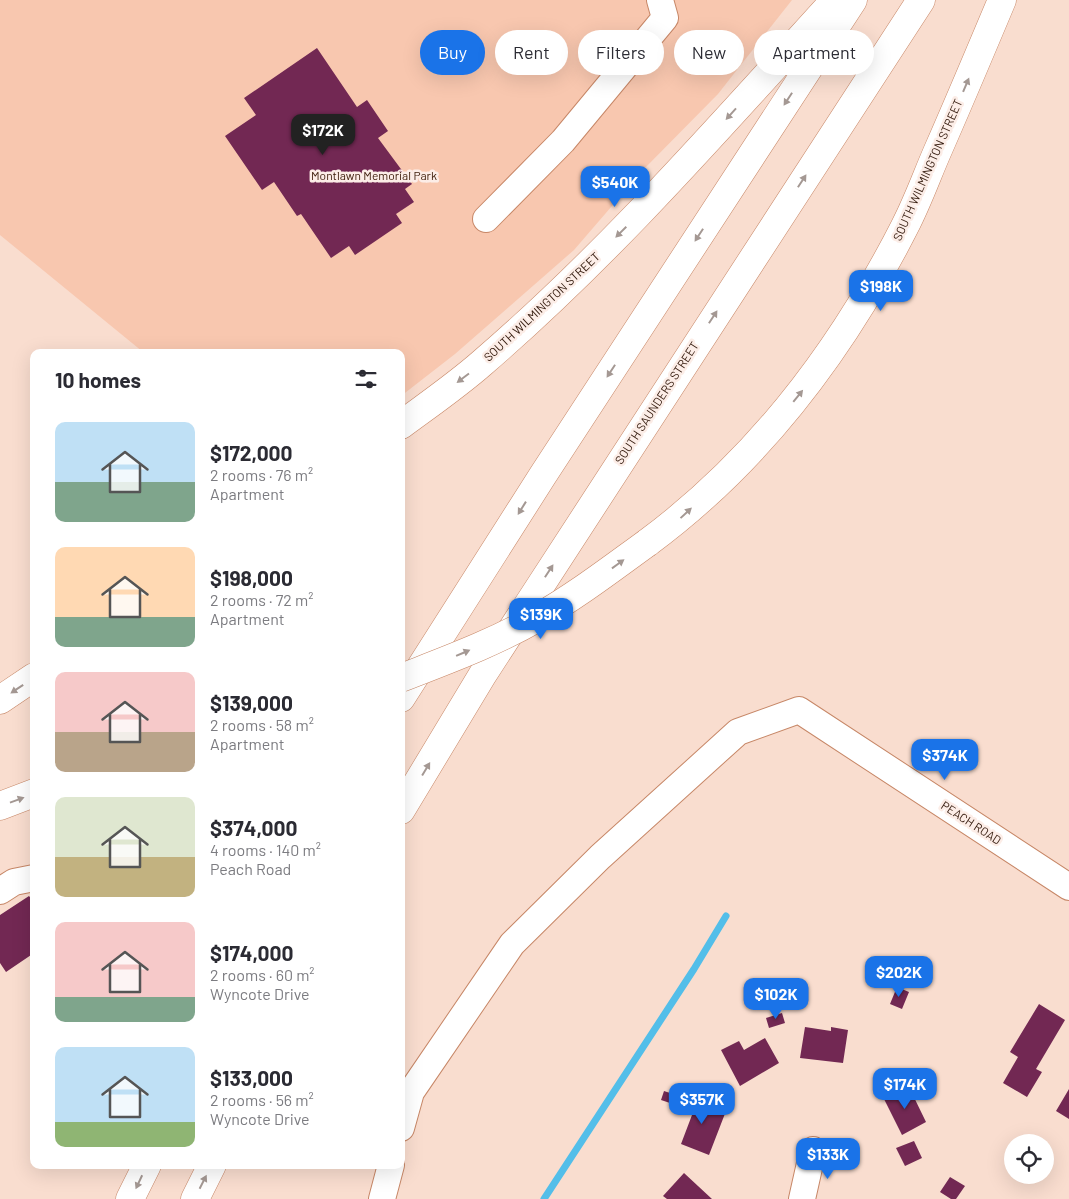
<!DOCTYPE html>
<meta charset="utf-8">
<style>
:root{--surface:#fff;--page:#f2f2f3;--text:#2b2b33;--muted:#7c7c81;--accent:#1a73e8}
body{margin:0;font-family:Barlow,sans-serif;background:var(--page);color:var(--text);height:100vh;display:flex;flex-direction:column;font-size:19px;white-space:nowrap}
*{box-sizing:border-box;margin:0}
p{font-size:16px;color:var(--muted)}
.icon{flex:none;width:28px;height:28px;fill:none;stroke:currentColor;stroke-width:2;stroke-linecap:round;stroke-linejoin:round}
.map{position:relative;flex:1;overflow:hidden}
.side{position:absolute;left:30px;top:349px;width:375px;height:820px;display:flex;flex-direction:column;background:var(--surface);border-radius:10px;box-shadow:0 5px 20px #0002}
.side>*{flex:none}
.hud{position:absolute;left:420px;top:30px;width:475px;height:45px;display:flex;gap:10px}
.controls{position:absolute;left:1004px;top:1134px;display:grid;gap:10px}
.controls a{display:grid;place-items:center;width:50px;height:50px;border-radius:50%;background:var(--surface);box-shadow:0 5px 20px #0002;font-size:25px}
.price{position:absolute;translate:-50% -42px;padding:0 11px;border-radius:10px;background:var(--accent);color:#fff;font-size:16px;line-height:32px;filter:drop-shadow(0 1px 2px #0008)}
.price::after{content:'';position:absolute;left:50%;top:30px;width:15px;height:11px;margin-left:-8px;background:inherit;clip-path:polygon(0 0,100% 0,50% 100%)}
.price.active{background:#222;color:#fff}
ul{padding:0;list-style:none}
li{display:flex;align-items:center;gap:15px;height:125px;padding:0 25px}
li span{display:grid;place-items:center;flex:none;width:140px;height:100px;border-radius:10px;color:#555}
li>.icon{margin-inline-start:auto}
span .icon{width:60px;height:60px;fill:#fffc;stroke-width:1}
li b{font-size:21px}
h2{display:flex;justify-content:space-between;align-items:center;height:60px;padding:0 25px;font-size:21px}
.chip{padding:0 18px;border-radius:22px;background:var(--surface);box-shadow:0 5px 20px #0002;font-size:18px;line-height:45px}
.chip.active{background:var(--accent);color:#fff}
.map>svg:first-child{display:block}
.green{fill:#f8c7af}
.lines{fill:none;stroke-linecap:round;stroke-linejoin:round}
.stream{stroke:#53bee9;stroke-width:7}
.building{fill:#722853}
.minor-casing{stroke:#c78767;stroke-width:28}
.major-casing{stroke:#c78767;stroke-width:29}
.highway-casing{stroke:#c78767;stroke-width:29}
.minor{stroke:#fff;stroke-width:26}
.major{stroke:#fff;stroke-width:28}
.highway{stroke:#fff;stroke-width:28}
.major-bridge-casing{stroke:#c78767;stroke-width:29;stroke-linecap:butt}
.major-bridge{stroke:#fff;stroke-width:28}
.oneway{fill:#a49893}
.labels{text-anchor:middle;stroke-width:5;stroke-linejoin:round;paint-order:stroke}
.street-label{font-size:12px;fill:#341b0e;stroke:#fcede7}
.park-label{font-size:12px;fill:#40200e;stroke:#fcede7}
</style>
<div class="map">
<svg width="1069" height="1199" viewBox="0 0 1069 1199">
<rect width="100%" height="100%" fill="#f9ddcf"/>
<path class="green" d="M0,0h792l-74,94 -75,76 -69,80 -119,104 -54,42v-44h-258l-143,-117z"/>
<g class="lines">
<path class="stream" d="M544,1199l150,-230 32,-53"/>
</g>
<path class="building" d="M317,48l40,59 10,-7 21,31 -10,7 34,46 -7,5 9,13 -18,12 6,9 -47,32 -6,-9 -18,12 -30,-44 -4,2 -23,-34 -12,8 -37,-54 31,-21 -12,-17z
M29,896l5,6v51l-28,19 -6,-9v-48z
M897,987l12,5 -7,17 -12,-5z
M1039,1004l26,16 -29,49 6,3 -15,25 -24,-14 15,-26 -8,-5z
M782,1013l3,10 -16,5 -3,-10z
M805,1027l26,4v-4l17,3 -5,33 -43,-5z
M765,1038l14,25 -39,23 -19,-36 18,-9 5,9z
M908,1085l18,37 -24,13 -19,-38z
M1069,1089v30l-13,-8z
M664,1091l9,3 -3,9 -9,-3z
M690,1096l36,15 -17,44 -28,-11 11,-29 -8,-3z
M914,1141l8,17 -17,8 -9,-18z
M684,1173l28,26h-45l-4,-3z
M950,1177l15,9 -9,13h-5l-11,-7z"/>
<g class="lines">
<defs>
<path id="minor" d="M486,219l77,-78 102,-123 -5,-18
M0,891l14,-9 20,-4
M401,1128l10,-36 101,-148 88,-87 138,-125 61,-22 270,177
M382,1199l9,-34
M802,1199l11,-49"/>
<path id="major" d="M401,425c27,-20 56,-40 81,-62 128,-110 239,-238 353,-363
M647,543c111,-82 196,-195 258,-317 13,-25 22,-51 33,-76 22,-50 43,-100 64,-150
M0,700l34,-23
M0,806l34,-13"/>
<path id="highway" d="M401,698l142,-223 310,-475
M401,810l82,-136 438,-674
M130,1199l17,-34
M195,1199l17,-34"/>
</defs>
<use href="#minor" class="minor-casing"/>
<use href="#major" class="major-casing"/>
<use href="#highway" class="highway-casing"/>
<use href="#minor" class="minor"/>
<use href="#major" class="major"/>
<use href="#highway" class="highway"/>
<defs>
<path id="major-bridge" d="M401,678c46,-18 93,-35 136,-60 39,-22 74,-49 110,-75"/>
</defs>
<use href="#major-bridge" class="major-bridge-casing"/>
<use href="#major-bridge" class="major-bridge"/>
</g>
<defs><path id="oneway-solid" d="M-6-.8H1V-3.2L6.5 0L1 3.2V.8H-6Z" transform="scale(1.25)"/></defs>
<g class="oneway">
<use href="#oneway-solid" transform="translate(966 85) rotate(-67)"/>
<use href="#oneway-solid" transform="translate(788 99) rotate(123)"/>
<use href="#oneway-solid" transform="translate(731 114) rotate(132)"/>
<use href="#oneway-solid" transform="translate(802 181) rotate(-57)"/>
<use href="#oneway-solid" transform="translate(621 232) rotate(135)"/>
<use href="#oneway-solid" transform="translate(699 235) rotate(123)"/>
<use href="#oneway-solid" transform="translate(713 317) rotate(-57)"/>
<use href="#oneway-solid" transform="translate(611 371) rotate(123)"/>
<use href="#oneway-solid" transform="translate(463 378) rotate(143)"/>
<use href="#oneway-solid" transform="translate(798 396) rotate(-51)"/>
<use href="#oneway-solid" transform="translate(522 508) rotate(122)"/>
<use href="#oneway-solid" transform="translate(686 513) rotate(-43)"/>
<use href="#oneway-solid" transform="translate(618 564) rotate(-36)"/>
<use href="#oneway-solid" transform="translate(549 571) rotate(-57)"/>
<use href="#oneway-solid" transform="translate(463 653) rotate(-23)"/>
<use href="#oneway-solid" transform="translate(17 689) rotate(146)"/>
<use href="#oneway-solid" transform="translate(426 769) rotate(-59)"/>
<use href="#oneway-solid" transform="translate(17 800) rotate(-20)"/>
<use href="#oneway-solid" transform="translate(139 1182) rotate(115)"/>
<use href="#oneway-solid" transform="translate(203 1182) rotate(-63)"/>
</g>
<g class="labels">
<g class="street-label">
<text transform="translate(928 170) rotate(-66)" y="4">SOUTH WILMINGTON STREET</text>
<text transform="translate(542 307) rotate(-43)" y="4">SOUTH WILMINGTON STREET</text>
<text transform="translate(657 403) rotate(-57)" y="4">SOUTH SAUNDERS STREET</text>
<text transform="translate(971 823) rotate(33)" y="4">PEACH ROAD</text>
</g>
<g class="park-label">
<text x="374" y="180">Montlawn Memorial Park</text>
</g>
</g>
</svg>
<div class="controls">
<a><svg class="icon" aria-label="locate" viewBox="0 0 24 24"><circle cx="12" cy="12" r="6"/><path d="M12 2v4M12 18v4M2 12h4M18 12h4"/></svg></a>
</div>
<b class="price active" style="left:323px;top:156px">$172K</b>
<b class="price" style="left:615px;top:208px">$540K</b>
<b class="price" style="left:881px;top:312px">$198K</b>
<b class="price" style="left:541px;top:640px">$139K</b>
<b class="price" style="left:945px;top:781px">$374K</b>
<b class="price" style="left:899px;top:998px">$202K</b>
<b class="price" style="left:776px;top:1020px">$102K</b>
<b class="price" style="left:905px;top:1110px">$174K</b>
<b class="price" style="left:702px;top:1125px">$357K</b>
<b class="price" style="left:828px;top:1180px">$133K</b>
<div class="hud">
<a class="chip active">Buy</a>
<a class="chip">Rent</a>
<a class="chip">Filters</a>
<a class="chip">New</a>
<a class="chip">Apartment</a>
</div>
<section class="side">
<h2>10 homes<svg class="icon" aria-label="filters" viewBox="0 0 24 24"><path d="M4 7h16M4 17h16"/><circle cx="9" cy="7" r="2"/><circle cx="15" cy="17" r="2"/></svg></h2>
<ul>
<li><span style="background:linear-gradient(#bfe0f5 60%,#7fa58c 0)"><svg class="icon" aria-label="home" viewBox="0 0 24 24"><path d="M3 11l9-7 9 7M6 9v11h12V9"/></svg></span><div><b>$172,000</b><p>2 rooms · 76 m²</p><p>Apartment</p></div></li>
<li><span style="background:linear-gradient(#ffd9b3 70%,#7fa58c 0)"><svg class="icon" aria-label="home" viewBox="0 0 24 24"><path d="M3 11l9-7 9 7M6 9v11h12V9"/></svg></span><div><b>$198,000</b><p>2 rooms · 72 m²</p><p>Apartment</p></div></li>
<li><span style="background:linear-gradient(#f6c9c9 60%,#b9a48a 0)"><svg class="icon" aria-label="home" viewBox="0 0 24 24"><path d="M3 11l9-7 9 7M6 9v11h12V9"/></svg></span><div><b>$139,000</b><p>2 rooms · 58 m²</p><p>Apartment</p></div></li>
<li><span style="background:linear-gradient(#dfe7d0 60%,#c2b280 0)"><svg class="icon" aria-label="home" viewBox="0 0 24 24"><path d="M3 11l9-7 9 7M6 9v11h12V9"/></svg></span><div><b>$374,000</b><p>4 rooms · 140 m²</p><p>Peach Road</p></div></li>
<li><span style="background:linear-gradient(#f6c9c9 75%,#7fa58c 0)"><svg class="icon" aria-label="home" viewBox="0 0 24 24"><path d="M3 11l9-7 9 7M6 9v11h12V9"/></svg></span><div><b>$174,000</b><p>2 rooms · 60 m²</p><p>Wyncote Drive</p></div></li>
<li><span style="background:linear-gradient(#bfe0f5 75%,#8fb573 0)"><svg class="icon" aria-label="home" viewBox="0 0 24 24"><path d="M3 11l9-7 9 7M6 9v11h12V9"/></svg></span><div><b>$133,000</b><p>2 rooms · 56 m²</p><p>Wyncote Drive</p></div></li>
</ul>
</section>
</div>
